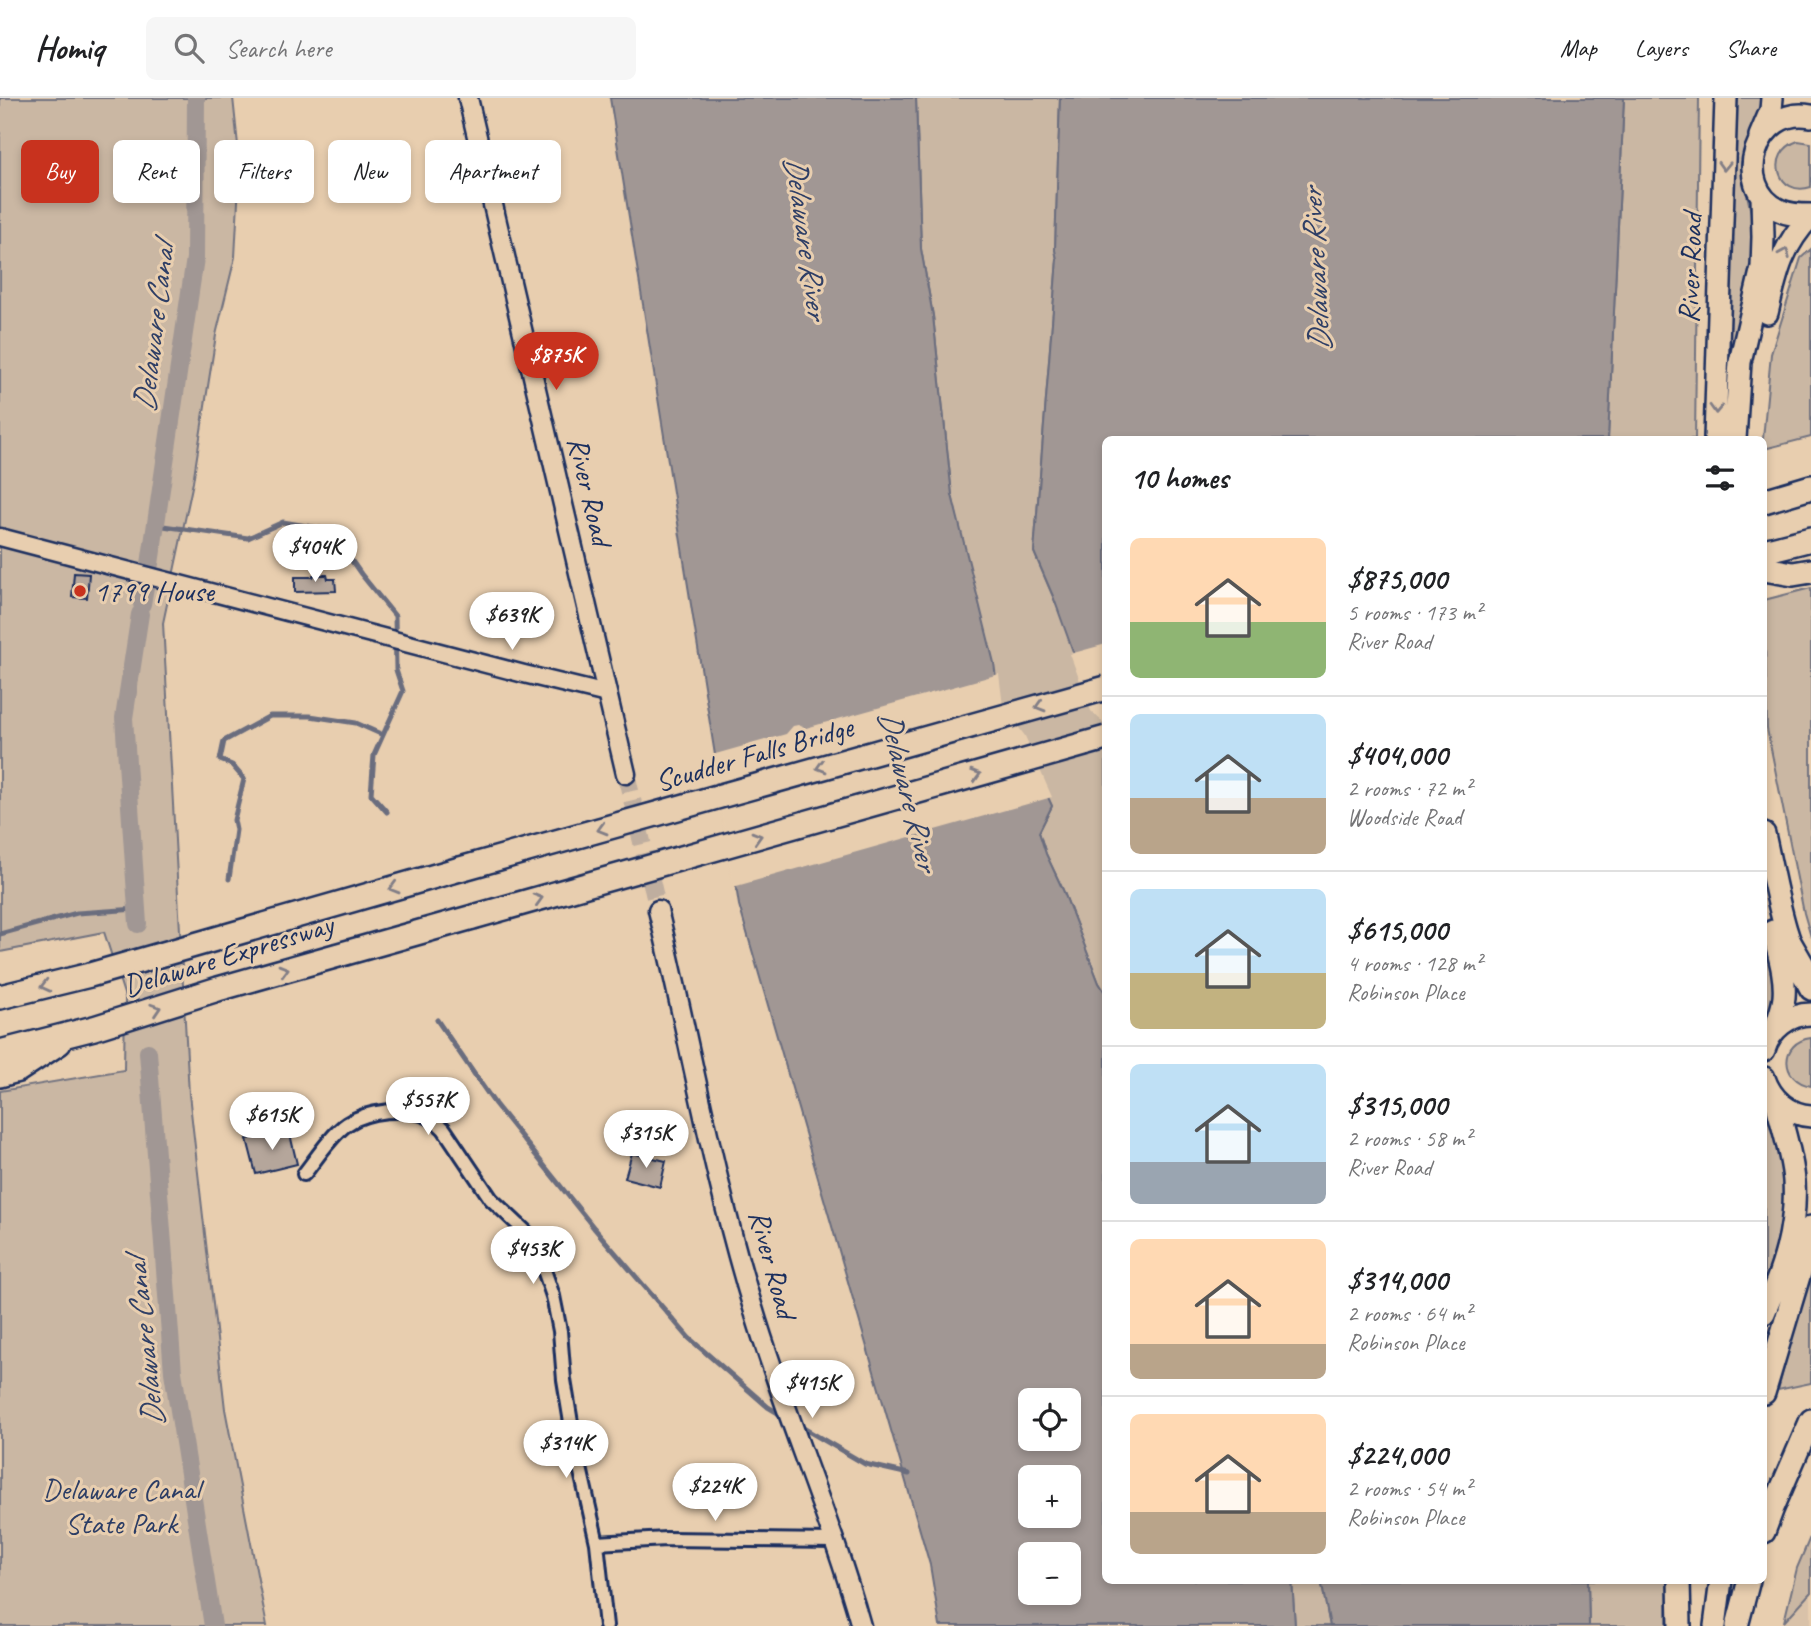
<!DOCTYPE html>
<meta charset="utf-8">
<style>
:root{--surface:#fff;--page:#f6f6f6;--text:#202124;--muted:#757577;--line:#e0e0e0;--accent:#c8321e}
body{margin:0;font-family:Caveat,sans-serif;background:var(--page);color:var(--text);height:100vh;display:flex;flex-direction:column;font-size:26px;white-space:nowrap}
*{box-sizing:border-box;margin:0}
p{font-size:23px;color:var(--muted)}
.icon{flex:none;width:38px;height:38px;fill:none;stroke:currentColor;stroke-width:2;stroke-linecap:round;stroke-linejoin:round}
.map{position:relative;flex:1;overflow:hidden}
.side{position:absolute;left:1102px;top:338px;width:665px;height:1148px;display:flex;flex-direction:column;background:var(--surface);border-radius:10px;box-shadow:0 4px 10px #0003}
.side>*{flex:none}
.top-card{position:absolute;left:21px;top:42px;width:665px;height:63px;display:flex;gap:14px}
.buttons{position:absolute;left:1018px;top:1290px;display:grid;gap:14px}
.buttons a{display:grid;place-items:center;width:63px;height:63px;border-radius:10px;background:var(--surface);box-shadow:0 4px 10px #0003;font-size:35px}
.price{position:absolute;translate:-50% -60px;padding:0 16px;border-radius:24px;background:#fff;color:#222;font-size:23px;line-height:46px;filter:drop-shadow(0 2px 4px #0008)}
.price::after{content:'';position:absolute;left:50%;top:42px;width:21px;height:16px;margin-left:-10px;background:inherit;clip-path:polygon(0 0,100% 0,50% 100%)}
.price.selected{background:var(--accent);color:#fff}
ul{padding:0;list-style:none}
li{display:flex;align-items:center;gap:21px;height:175px;padding:0 28px}
li+li{border-top:2px solid var(--line)}
li span{display:grid;place-items:center;flex:none;width:196px;height:140px;border-radius:10px;color:#555}
li>.icon{margin-inline-start:auto}
span .icon{width:84px;height:84px;fill:#fffc;stroke-width:1}
li b{font-size:30px}
h2{display:flex;justify-content:space-between;align-items:center;height:84px;padding:0 28px;font-size:30px}
.pill{padding:0 24px;border-radius:10px;background:var(--surface);box-shadow:0 4px 10px #0003;font-size:24px;line-height:63px}
.pill.selected{background:var(--accent);color:#fff}
header{display:flex;align-items:center;gap:42px;box-sizing:border-box;height:98px;padding:0 35px;background:var(--surface);border-bottom:2px solid var(--line)}
header strong{font-size:33px}
nav{display:flex;gap:38px;margin-inline-start:auto;font-size:24px}
.search{width:490px;height:63px;background:var(--page);display:flex;align-items:center;gap:18px;box-sizing:border-box;padding:0 24px;border-radius:10px;color:var(--muted);font-size:26px}
.map>svg:first-child{display:block}
.built{fill:#d9c2a9}
.green{fill:#cab7a3;stroke:#727380;stroke-width:2}
.water{fill:#a19794;stroke:#6b6d7e;stroke-width:2;fill-rule:evenodd}
.pier{fill:#e8ceaf}
.lines{fill:none;stroke-linecap:round;stroke-linejoin:round}
.stream{stroke:#6b6d7e;stroke-width:5}
.canal{stroke:#a19794;stroke-width:18}
.building{fill:#b5a69b;stroke:#1b2f5e;stroke-width:2}
.secondary-tunnel{stroke:#bfae9f;stroke-width:18;stroke-dasharray:18 9;stroke-linecap:butt}
.minor-casing{stroke:#1b2f5e;stroke-width:18}
.tertiary-casing{stroke:#1b2f5e;stroke-width:21}
.secondary-casing{stroke:#1b2f5e;stroke-width:23}
.trunk-casing{stroke:#1b2f5e;stroke-width:26}
.motorway-casing{stroke:#1b2f5e;stroke-width:28}
.minor{stroke:#e8ceaf;stroke-width:12}
.tertiary{stroke:#e8ceaf;stroke-width:16}
.secondary{stroke:#e8ceaf;stroke-width:18}
.trunk{stroke:#e8ceaf;stroke-width:21}
.motorway{stroke:#e8ceaf;stroke-width:23}
.motorway-bridge-casing{stroke:#1b2f5e;stroke-width:28;stroke-linecap:butt}
.motorway-bridge{stroke:#e8ceaf;stroke-width:23}
.oneway{stroke:#827e86}
.poi-dot{fill:#c8321e;stroke:#e8ceaf;stroke-width:2.5}
.labels{text-anchor:middle;stroke-width:6;stroke-linejoin:round;paint-order:stroke}
.street-label{font-size:30px;fill:#1b2f5e;stroke:#e8ceaf}
.poi-label{font-size:30px;fill:#1b2f5e;stroke:#e8ceaf;text-anchor:start}
.park-label{font-size:30px;fill:#2c3d65;stroke:#e8ceaf}
.water-label{font-size:32px;font-style:italic;fill:#2f3f66;stroke:#e8ceaf}
</style>
<header>
<strong>Homiq</strong>
<div class="search"><svg class="icon" aria-label="search" viewBox="0 0 24 24"><circle cx="10" cy="10" r="6"/><path d="M15 15l6 6"/></svg>Search here</div>
<nav><a>Map</a><a>Layers</a><a>Share</a></nav>
</header>
<div class="map">
<svg width="1811" height="1528" viewBox="0 0 1811 1528">
<rect width="100%" height="100%" fill="#e8ceaf"/>
<filter id="ink" filterUnits="userSpaceOnUse"><feTurbulence type="fractalNoise" baseFrequency=".0143" numOctaves="2"/><feDisplacementMap in="SourceGraphic" scale="14" xChannelSelector="R" yChannelSelector="G"/><feConvolveMatrix kernelMatrix="1 2 1 2 8 2 1 2 1" color-interpolation-filters="sRGB"/></filter>
<g filter="url(#ink)">
<path class="built" d="M1811,1477v51h-29l2,-4z"/>
<path class="green" d="M0,0h233l7,66 -5,93 -19,78 -23,147 -30,141 26,471 36,315 42,217h-267v-535l124,-21 1,-73 -21,-65 -104,20z
M916,0h144l-5,152 2,9 -23,293 72,169v273l-7,-11 -36,-93 -17,-36 -7,-22 13,-26 -52,-99 -48,-212 -19,-179 -12,-67z
M1624,0h75l-4,341h-87z
M1733,0h28l-3,20 -13,30 -4,20 11,49 1,49 -8,42 -18,55z
M1798,43l13,2v44c-33,11 -47,-34 -13,-46z
M1811,151v188l-47,12 -1,-10 8,-85 30,-96z
M1811,490v349l-7,-24 -37,-184 -3,-129z
M1764,825c9,41 18,65 0,106z
M1811,940v48c-31,-5 -32,-44 0,-48z
M1764,1002l4,9 16,49 2,57 -22,80z
M1811,1167v118l-33,7z
M1811,1437v57l-27,30 13,-54z
M1292,1482h29l9,46h-35z
M1588,1482h80l-1,46h-78z"/>
<path class="water" d="M610,0h306l5,151 12,67 19,179 42,168 6,44 22,31 30,68 -13,26 7,22 17,36 36,93 7,11v586h186l3,46h-355l-10,-61 -191,-660zM1031,1302h38v38h-38zM1031,1379h38v39h-38zM1031,1456h38v38h-38z
M1060,0h564l-16,341h-502v282l-12,-11 -41,-114 -19,-44 23,-293 -2,-9z
M1321,1482h267l1,46h-259z"/>
<path class="pier" d="M1106,546v81l-15,-14 -21,-57z
M999,576l4,32 22,30 27,61 -319,90 -21,-132 74,-21 7,-8 5,-1 8,3z"/>
<g class="lines">
<path class="stream" d="M156,427l92,13 35,-16 47,8 31,44 34,42 1,54 7,21 -29,64 -3,39 16,18
M229,781l7,-49 -2,-10 10,-41 -12,-14 -12,-5 4,-19 46,-25h40l46,7 27,12
M0,836l77,-21 60,-4
M437,922l58,84 99,124 95,110 79,69 15,9
M798,1327l67,39 44,10"/>
<path class="canal" d="M150,466l45,-306 1,-160
M142,506l3,-17
M138,826l-14,-206 16,-104
M148,954l25,320 40,254"/>
</g>
<path class="building" d="M74,475l15,1 -2,24 -15,-1z
M313,477h14l1,4h7l1,12 -41,1v-15h18z
M289,1032l8,34 -41,10 -9,-35z
M632,1055l34,8 -6,26 -35,-9z"/>
<g class="lines">
<path class="secondary-tunnel" d="M626,676l32,136"/>
<defs>
<path id="minor" d="M304,1076c12,-15 27,-39 43,-50 19,-13 59,-18 80,-8 7,3 12,8 17,13l47,70 34,32 9,10 19,55 7,35 4,49 10,61 23,102 9,83
M597,1445l69,-4 168,2"/>
<path id="tertiary" d="M0,439l524,137 83,20"/>
<path id="secondary" d="M468,0l158,676
M658,812c32,132 55,268 95,398 32,108 78,210 108,318"/>
<path id="trunk" d="M1811,18c-55,-11 -81,70 -32,94 10,5 21,5 32,5
M1760,38l11,-26 1,-12
M1767,215c9,-39 15,-68 44,-97
M1715,341l11,-341
M1735,341l5,-77 22,-95 1,-30 -1,-41
M1764,736c12,53 19,108 47,155
M1773,833c5,22 13,44 11,66 -1,11 -6,22 -9,33
M1764,952c6,-21 25,-36 47,-36
M1764,980c7,21 25,37 47,38
M1764,1215c19,-43 33,-85 30,-132 -2,-28 -12,-54 -18,-81
M1764,1295l44,-147 3,-19
M1764,1434l9,-24 38,-88
M1679,1482l1,46
M1715,1528l6,-46
M1737,1528l12,-46"/>
<path id="motorway" d="M1764,403l47,-14
M1764,453l47,-12
M1764,471l29,5 18,-3
M1789,844l15,26 7,6
M0,899l90,-22 370,-106
M0,954l94,-24 124,-39 255,-72
M0,977l18,-5 41,-27"/>
</defs>
<use href="#minor" class="minor-casing"/>
<use href="#tertiary" class="tertiary-casing"/>
<use href="#secondary" class="secondary-casing"/>
<use href="#trunk" class="trunk-casing"/>
<use href="#motorway" class="motorway-casing"/>
<use href="#minor" class="minor"/>
<use href="#tertiary" class="tertiary"/>
<use href="#secondary" class="secondary"/>
<use href="#trunk" class="trunk"/>
<use href="#motorway" class="motorway"/>
<defs>
<path id="motorway-bridge" d="M460,771l646,-181
M473,819l633,-179"/>
</defs>
<use href="#motorway-bridge" class="motorway-bridge-casing"/>
<use href="#motorway-bridge" class="motorway-bridge"/>
</g>
<defs><path id="oneway-chevron" d="M-2-3.5L2.5 0L-2 3.5" fill="none" stroke-width="1.6" stroke-linecap="round" stroke-linejoin="round" transform="scale(1.75)"/></defs>
<g class="oneway">
<use href="#oneway-chevron" transform="translate(1724 68) rotate(92)"/>
<use href="#oneway-chevron" transform="translate(1785 155) rotate(-67)"/>
<use href="#oneway-chevron" transform="translate(1716 311) rotate(92)"/>
<use href="#oneway-chevron" transform="translate(1040 608) rotate(164)"/>
<use href="#oneway-chevron" transform="translate(821 669) rotate(164)"/>
<use href="#oneway-chevron" transform="translate(976 677) rotate(-16)"/>
<use href="#oneway-chevron" transform="translate(602 731) rotate(164)"/>
<use href="#oneway-chevron" transform="translate(757 739) rotate(-16)"/>
<use href="#oneway-chevron" transform="translate(394 790) rotate(164)"/>
<use href="#oneway-chevron" transform="translate(538 801) rotate(-16)"/>
<use href="#oneway-chevron" transform="translate(284 872) rotate(-16)"/>
<use href="#oneway-chevron" transform="translate(45 888) rotate(166)"/>
<use href="#oneway-chevron" transform="translate(156 911) rotate(-18)"/>
</g>
</g>
<circle class="poi-dot" cx="80" cy="493" r="7"/>
<g class="labels">
<g class="street-label">
<text transform="translate(1690 170) rotate(-88)" y="10">River Road</text>
<text transform="translate(590 393) rotate(77)" y="10">River Road</text>
<text transform="translate(754 656) rotate(-16)" y="10">Scudder Falls Bridge</text>
<text transform="translate(228 857) rotate(-17)" y="10">Delaware Expressway</text>
<text transform="translate(773 1166) rotate(75)" y="10">River Road</text>
</g>
<g class="poi-label">
<text x="94" y="503">1799 House</text>
</g>
<g class="park-label">
<text x="121" y="1401">Delaware Canal<tspan x="121" dy="34">State Park</tspan></text>
</g>
<g class="water-label">
<text transform="translate(807 139) rotate(82)" y="11">Delaware River</text>
<text transform="translate(1315 172) rotate(-93)" y="11">Delaware River</text>
<text transform="translate(153 230) rotate(-83)" y="11">Delaware Canal</text>
<text transform="translate(909 692) rotate(76)" y="11">Delaware River</text>
<text transform="translate(144 1245) rotate(-96)" y="11">Delaware Canal</text>
</g>
</g>
</svg>
<div class="buttons">
<a><svg class="icon" aria-label="locate" viewBox="0 0 24 24"><circle cx="12" cy="12" r="6"/><path d="M12 2v4M12 18v4M2 12h4M18 12h4"/></svg></a>
<a>+</a>
<a>−</a>
</div>
<b class="price selected" style="left:556px;top:294px">$875K</b>
<b class="price" style="left:315px;top:486px">$404K</b>
<b class="price" style="left:512px;top:554px">$639K</b>
<b class="price" style="left:428px;top:1039px">$557K</b>
<b class="price" style="left:272px;top:1054px">$615K</b>
<b class="price" style="left:646px;top:1072px">$315K</b>
<b class="price" style="left:533px;top:1188px">$453K</b>
<b class="price" style="left:812px;top:1322px">$415K</b>
<b class="price" style="left:566px;top:1382px">$314K</b>
<b class="price" style="left:715px;top:1425px">$224K</b>
<div class="top-card">
<a class="pill selected">Buy</a>
<a class="pill">Rent</a>
<a class="pill">Filters</a>
<a class="pill">New</a>
<a class="pill">Apartment</a>
</div>
<section class="side">
<h2>10 homes<svg class="icon" aria-label="filters" viewBox="0 0 24 24"><path d="M4 7h16M4 17h16"/><circle cx="9" cy="7" r="2"/><circle cx="15" cy="17" r="2"/></svg></h2>
<ul>
<li><span style="background:linear-gradient(#ffd9b3 60%,#8fb573 0)"><svg class="icon" aria-label="home" viewBox="0 0 24 24"><path d="M3 11l9-7 9 7M6 9v11h12V9"/></svg></span><div><b>$875,000</b><p>5 rooms · 173 m²</p><p>River Road</p></div></li>
<li><span style="background:linear-gradient(#bfe0f5 60%,#b9a48a 0)"><svg class="icon" aria-label="home" viewBox="0 0 24 24"><path d="M3 11l9-7 9 7M6 9v11h12V9"/></svg></span><div><b>$404,000</b><p>2 rooms · 72 m²</p><p>Woodside Road</p></div></li>
<li><span style="background:linear-gradient(#bfe0f5 60%,#c2b280 0)"><svg class="icon" aria-label="home" viewBox="0 0 24 24"><path d="M3 11l9-7 9 7M6 9v11h12V9"/></svg></span><div><b>$615,000</b><p>4 rooms · 128 m²</p><p>Robinson Place</p></div></li>
<li><span style="background:linear-gradient(#bfe0f5 70%,#9aa5b1 0)"><svg class="icon" aria-label="home" viewBox="0 0 24 24"><path d="M3 11l9-7 9 7M6 9v11h12V9"/></svg></span><div><b>$315,000</b><p>2 rooms · 58 m²</p><p>River Road</p></div></li>
<li><span style="background:linear-gradient(#ffd9b3 75%,#b9a48a 0)"><svg class="icon" aria-label="home" viewBox="0 0 24 24"><path d="M3 11l9-7 9 7M6 9v11h12V9"/></svg></span><div><b>$314,000</b><p>2 rooms · 64 m²</p><p>Robinson Place</p></div></li>
<li><span style="background:linear-gradient(#ffd9b3 70%,#b9a48a 0)"><svg class="icon" aria-label="home" viewBox="0 0 24 24"><path d="M3 11l9-7 9 7M6 9v11h12V9"/></svg></span><div><b>$224,000</b><p>2 rooms · 54 m²</p><p>Robinson Place</p></div></li>
</ul>
</section>
</div>
